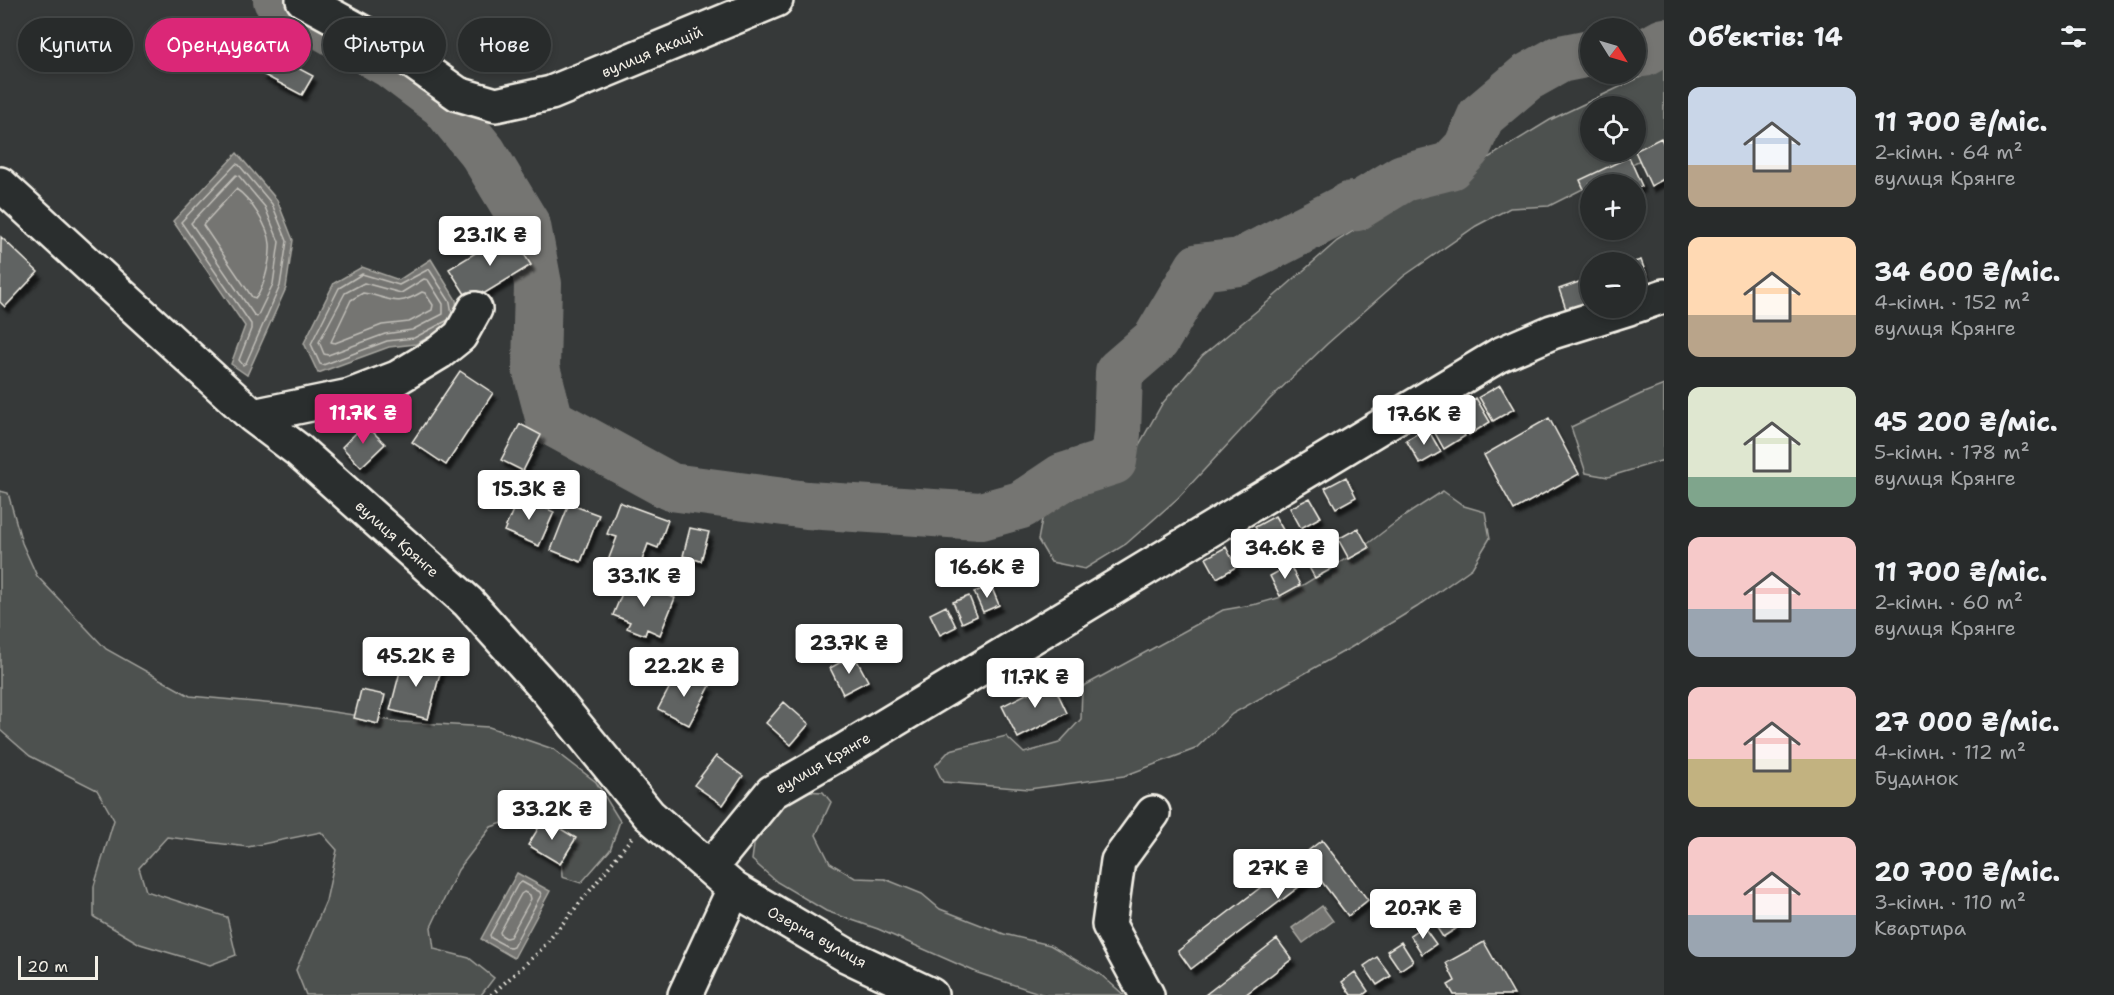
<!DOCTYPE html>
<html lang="uk">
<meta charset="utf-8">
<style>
:root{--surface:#282b2b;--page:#343737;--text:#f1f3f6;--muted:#a5a7a9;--line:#444747;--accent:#db2777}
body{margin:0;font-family:"Shantell Sans",sans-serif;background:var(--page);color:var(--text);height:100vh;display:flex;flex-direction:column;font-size:22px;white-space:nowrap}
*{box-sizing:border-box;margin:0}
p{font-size:20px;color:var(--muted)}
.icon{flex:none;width:33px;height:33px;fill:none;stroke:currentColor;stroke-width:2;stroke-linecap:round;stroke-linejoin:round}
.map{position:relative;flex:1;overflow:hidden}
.details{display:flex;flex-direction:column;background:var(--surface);width:450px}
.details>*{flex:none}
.guide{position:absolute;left:18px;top:18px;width:570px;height:54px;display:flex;gap:12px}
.needle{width:39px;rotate:127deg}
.fabs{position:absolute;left:1580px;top:18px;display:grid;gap:12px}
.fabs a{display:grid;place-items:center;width:66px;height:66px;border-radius:50%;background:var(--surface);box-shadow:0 3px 9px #0003,0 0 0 2px var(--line);font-size:30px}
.scale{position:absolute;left:18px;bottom:15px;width:80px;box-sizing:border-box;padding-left:6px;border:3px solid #f4f1e8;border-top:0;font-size:16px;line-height:21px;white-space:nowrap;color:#f4f1e8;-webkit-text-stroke:4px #2a2d2e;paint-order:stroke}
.price{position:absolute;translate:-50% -51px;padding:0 14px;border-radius:6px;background:#fff;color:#222;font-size:20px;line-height:39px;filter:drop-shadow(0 2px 3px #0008)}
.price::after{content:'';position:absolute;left:50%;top:36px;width:18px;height:14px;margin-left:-9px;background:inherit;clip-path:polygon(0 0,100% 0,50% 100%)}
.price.current{background:var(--accent);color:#fff}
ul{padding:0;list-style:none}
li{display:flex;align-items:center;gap:18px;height:150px;padding:0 24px}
li span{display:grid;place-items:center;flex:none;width:168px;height:120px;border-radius:12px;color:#555}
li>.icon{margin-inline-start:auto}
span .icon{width:72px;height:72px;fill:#fffc;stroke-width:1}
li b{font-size:26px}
h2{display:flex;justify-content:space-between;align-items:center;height:72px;padding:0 24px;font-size:26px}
.chip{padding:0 21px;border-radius:27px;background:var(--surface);box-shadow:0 3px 9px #0003,0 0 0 2px var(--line);font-size:21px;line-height:54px}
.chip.current{background:var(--accent);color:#fff}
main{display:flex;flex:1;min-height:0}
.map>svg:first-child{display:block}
.green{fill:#4e514f;stroke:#a1a19c;stroke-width:1.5;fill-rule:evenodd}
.water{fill:#757572;stroke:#a8a7a1;stroke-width:1.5}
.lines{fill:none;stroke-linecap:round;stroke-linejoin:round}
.shore{stroke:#c1bfb9;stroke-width:1.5}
.river{stroke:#757572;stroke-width:48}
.building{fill:#616362;stroke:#f4f1e8;stroke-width:1.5;filter:url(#shadow)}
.minor-casing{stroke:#f4f1e8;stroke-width:38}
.path{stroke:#f4f1e8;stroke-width:4;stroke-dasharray:1.5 4.5;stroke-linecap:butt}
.minor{stroke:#2a2d2e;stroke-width:33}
.labels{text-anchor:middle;stroke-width:5;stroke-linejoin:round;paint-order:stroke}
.street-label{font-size:15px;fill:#f4f1e8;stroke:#2a2d2e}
</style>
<main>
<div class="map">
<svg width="1664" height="995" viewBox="0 0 1664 995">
<defs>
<filter id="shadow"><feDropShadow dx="3.5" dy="6" stdDeviation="1.5" flood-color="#0009"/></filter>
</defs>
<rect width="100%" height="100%" fill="#363939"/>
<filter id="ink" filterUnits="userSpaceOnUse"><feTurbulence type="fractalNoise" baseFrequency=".0167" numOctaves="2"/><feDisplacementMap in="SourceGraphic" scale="12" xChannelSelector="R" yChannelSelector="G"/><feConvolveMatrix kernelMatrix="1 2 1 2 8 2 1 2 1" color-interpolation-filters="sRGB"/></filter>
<g filter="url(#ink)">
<path class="green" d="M1664,66v82l-115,58 -39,2 -34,18 -72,50 -77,68 -57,55 -92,99 -52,46 -41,25 -34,-7 -13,-22 5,-26 44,-23 48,-39 27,-48 40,-48 68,-56 67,-59 78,-49 60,-26 75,-46zM1590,106h45v46h-45z
M1664,385v75l-56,17 -22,-4 -15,-46 70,-33z
M0,491l8,2 14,50 15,33 69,73 84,47 96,9 115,17 88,5 64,22 43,33 24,39 -10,29 -29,33 -19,-6 -1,-30 -27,-35 -43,15 -33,43 -27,57 3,22 35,9 25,20 -13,17h-175l-10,-25 30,-69 11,-51 -16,-18 -73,15 -81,-10 -28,31 7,23 81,26 9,38 -26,10 -70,-21 -46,-27v-31l20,-66 -17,-30 -67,-34 -30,-26z
M1443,491l21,15 21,6 5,26 -18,30 -55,39 -67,41 -118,66 -37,35 -71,27 -95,13 -86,-7 -8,-16 15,-16 56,-14 18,17 35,-10 22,-24 1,-32 141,-77 34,-6 28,-8 72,-44 43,-33z
M802,791l21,1 8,10 -15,33 14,28 25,15 30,1 37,15 18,15 64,25 46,11 50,29 24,21h-79l-67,-22 -100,-44 -52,-18 -49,-29 -25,-22 4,-29 18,-25z"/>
<path class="water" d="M237,153l40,47 16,40 -7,48 -39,87 -16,-11 14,-38 -72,-105z
M431,259l25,41 2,21 -42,23 -27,3 -71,26 -14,-30 30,-60 28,-16 37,13z
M517,873l33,18 -36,67 -33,-19z
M1322,906l11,15 -30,22 -11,-15z"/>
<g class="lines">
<path class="shore" d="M236,164l3,1 33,39 15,37 -7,45 -34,77 -3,2 -4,-5 12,-31v-5l-70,-102z
M236,175l3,1 26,31 14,35 -6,42 -16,33 -3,-2 -63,-92z
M236,189c13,8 33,38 34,55 1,14 -6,44 -14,54l-4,-1 -49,-72z
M424,279l4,1 15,24v10l-31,16 -27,4 -57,21 -4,-1 -5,-12 26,-49 19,-10 37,10z
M422,292l3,1 8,12 -1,5 -23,12 -27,3 -47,18 -4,-1 20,-42 12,-7c28,4 30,16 59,-1z
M448,320l-34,18 -27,3 -64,24 -3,-1 -9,-20 28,-56 23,-14 37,11 30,-16 21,33 2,12
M522,882l18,10 1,3 -28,52 -3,1 -19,-10 -1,-3 28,-51z
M524,892l6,3 1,4 -21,38 -4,1 -5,-3 -1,-3 21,-38z"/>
<path class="river" d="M277,0l113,64 53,40 40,49 44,73 11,58 -2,84 14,53 121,66 136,18 174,11 40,-11 42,-28 50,-16 4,-27 2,-62 37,-32 43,-73 41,-5 111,-57 5,2 47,-29 47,-12 17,-18 14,-32 45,-38 34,-19 30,-6
M1635,52l9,1 20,-11"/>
</g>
<path class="building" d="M273,55l40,21 -11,19 -40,-21z
M1661,138l3,7v34l-13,7 -16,-35z
M1629,157l13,29 -7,3v-5h-45v19l-10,-23z
M510,232l21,33 -61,37 -21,-33z
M1,237l37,35 -33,35 -5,-5z
M1641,260l8,22 -14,5 -1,-25z
M1590,278v25l-23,9 -8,-23z
M460,371l33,22 -47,72 -34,-23z
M1500,385l14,24 -21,12 -14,-24z
M1476,398l14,24 -21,13 -14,-25z
M1451,412l14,24 -21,13 -14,-25z
M1549,418l30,56 -65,36 -30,-55z
M365,424l20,20 -24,23 -19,-20z
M520,424l21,11 -18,36 -22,-11z
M1427,428l14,24 -21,12 -14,-24z
M1346,477l10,20 -20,11 -11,-20z
M519,496l35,16 -15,34 -35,-15z
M1310,498l11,19 -20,11 -11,-20z
M619,502l49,18 -10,28 -10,-4 -12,33 -30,-11 11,-29 -10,-3z
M569,504l30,11 -18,47 -30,-12z
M1275,516l11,19 -20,11 -11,-19z
M690,528l19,4 -8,29 -18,-5z
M1358,528l11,20 -20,11 -11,-20z
M1226,547l10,20 -19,11 -11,-20z
M1325,548l10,19 -20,11 -11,-20z
M1290,565l10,20 -20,11 -10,-20z
M628,579l47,19 -15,37 -13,-6 -2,6 -18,-7 3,-6 -17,-7z
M991,586l8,19 -16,7 -9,-20z
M969,596l8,20 -15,7 -9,-21z
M946,606l10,21 -16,8 -10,-21z
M854,655l14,26 -25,13 -13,-26z
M404,656l38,10 -14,53 -38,-9z
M679,670l31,16 -21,39 -31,-16z
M1052,681l15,32 -49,25 -16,-32z
M361,690l24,5 -7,29 -24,-6z
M784,702l25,22 -18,21 -25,-22z
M716,756l27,20 -20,29 -29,-20z
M544,819l32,19 -16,26 -32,-19z
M1322,840l46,60 -20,16 -32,-42 -125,95 -13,-18z
M1444,910l13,18 -14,9 -12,-18z
M1423,926l13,18 -14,10 -12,-19z
M1277,939l15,20 -47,36h-40z
M1401,942l12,19 -13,9 -13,-19z
M1484,942l30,53h-60l-6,-10 7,-4 -9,-18z
M1377,957l14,19 -14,9 -13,-19z
M1355,972l13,19 -5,4h-12l-9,-13z"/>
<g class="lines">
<defs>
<path id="minor" d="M303,0l97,53 58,41 38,11 55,-12 225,-93
M0,184l253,232 45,34 170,152 79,88 102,125 61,53 62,-76 73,-42 654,-395 53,-23 77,-24
M1635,306l29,-10
M253,416l97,-20 47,-18 43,-26 20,-16 15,-27
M710,868l24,21 112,66 85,40
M685,995l49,-106
M1147,995l-38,-70 9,-64 35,-48"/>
</defs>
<use href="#minor" class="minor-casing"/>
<path class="path" d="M491,995l48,-43 54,-65 39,-50"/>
<use href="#minor" class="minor"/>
</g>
</g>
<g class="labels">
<g class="street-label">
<text transform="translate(652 52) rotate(-23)" y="5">вулиця Акацій</text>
<text transform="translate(397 539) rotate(42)" y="5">вулиця Крянге</text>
<text transform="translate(823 763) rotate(-30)" y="5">вулиця Крянге</text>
<text transform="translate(817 937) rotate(29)" y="5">Озерна вулиця</text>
</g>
</g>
</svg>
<div class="fabs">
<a><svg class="needle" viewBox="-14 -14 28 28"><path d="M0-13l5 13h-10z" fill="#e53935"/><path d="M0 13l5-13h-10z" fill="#a5a7a9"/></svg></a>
<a><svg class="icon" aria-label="locate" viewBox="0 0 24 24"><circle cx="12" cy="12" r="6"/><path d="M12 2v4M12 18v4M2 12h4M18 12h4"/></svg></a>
<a>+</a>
<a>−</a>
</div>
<div class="scale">20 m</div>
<b class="price" style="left:490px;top:267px">23.1K ₴</b>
<b class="price current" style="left:363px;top:445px">11.7K ₴</b>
<b class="price" style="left:1424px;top:446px">17.6K ₴</b>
<b class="price" style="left:529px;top:521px">15.3K ₴</b>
<b class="price" style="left:1285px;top:580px">34.6K ₴</b>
<b class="price" style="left:987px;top:599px">16.6K ₴</b>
<b class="price" style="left:644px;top:608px">33.1K ₴</b>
<b class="price" style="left:849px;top:675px">23.7K ₴</b>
<b class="price" style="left:416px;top:688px">45.2K ₴</b>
<b class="price" style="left:684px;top:698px">22.2K ₴</b>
<b class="price" style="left:1035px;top:709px">11.7K ₴</b>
<b class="price" style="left:552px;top:841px">33.2K ₴</b>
<b class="price" style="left:1278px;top:900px">27K ₴</b>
<b class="price" style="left:1423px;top:940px">20.7K ₴</b>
<div class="guide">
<a class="chip">Купити</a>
<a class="chip current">Орендувати</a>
<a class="chip">Фільтри</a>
<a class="chip">Нове</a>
</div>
</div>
<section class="details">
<h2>Об’єктів: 14<svg class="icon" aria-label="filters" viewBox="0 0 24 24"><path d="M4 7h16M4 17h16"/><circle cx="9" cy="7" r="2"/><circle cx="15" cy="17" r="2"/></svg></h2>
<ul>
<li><span style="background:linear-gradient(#c9d6e8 65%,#b9a48a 0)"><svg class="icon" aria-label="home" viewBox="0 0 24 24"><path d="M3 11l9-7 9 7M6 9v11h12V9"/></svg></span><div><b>11 700 ₴/міс.</b><p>2-кімн. · 64 m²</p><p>вулиця Крянге</p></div></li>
<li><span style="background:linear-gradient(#ffd9b3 65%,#b9a48a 0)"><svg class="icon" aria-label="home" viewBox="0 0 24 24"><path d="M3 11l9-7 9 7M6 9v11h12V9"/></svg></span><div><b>34 600 ₴/міс.</b><p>4-кімн. · 152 m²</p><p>вулиця Крянге</p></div></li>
<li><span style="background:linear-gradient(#dfe7d0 75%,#7fa58c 0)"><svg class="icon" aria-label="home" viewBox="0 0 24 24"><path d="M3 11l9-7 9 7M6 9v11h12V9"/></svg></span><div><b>45 200 ₴/міс.</b><p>5-кімн. · 178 m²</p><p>вулиця Крянге</p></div></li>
<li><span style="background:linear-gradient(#f6c9c9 60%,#9aa5b1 0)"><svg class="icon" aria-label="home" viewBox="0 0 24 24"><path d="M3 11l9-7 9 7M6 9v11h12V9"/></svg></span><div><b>11 700 ₴/міс.</b><p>2-кімн. · 60 m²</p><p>вулиця Крянге</p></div></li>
<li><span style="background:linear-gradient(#f6c9c9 60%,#c2b280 0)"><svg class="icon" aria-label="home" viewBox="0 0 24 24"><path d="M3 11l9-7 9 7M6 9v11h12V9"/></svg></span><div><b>27 000 ₴/міс.</b><p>4-кімн. · 112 m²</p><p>Будинок</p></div></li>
<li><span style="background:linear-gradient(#f6c9c9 65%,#9aa5b1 0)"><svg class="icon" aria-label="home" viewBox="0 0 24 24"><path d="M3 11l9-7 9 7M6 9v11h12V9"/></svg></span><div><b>20 700 ₴/міс.</b><p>3-кімн. · 110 m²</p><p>Квартира</p></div></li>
</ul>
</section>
</main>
